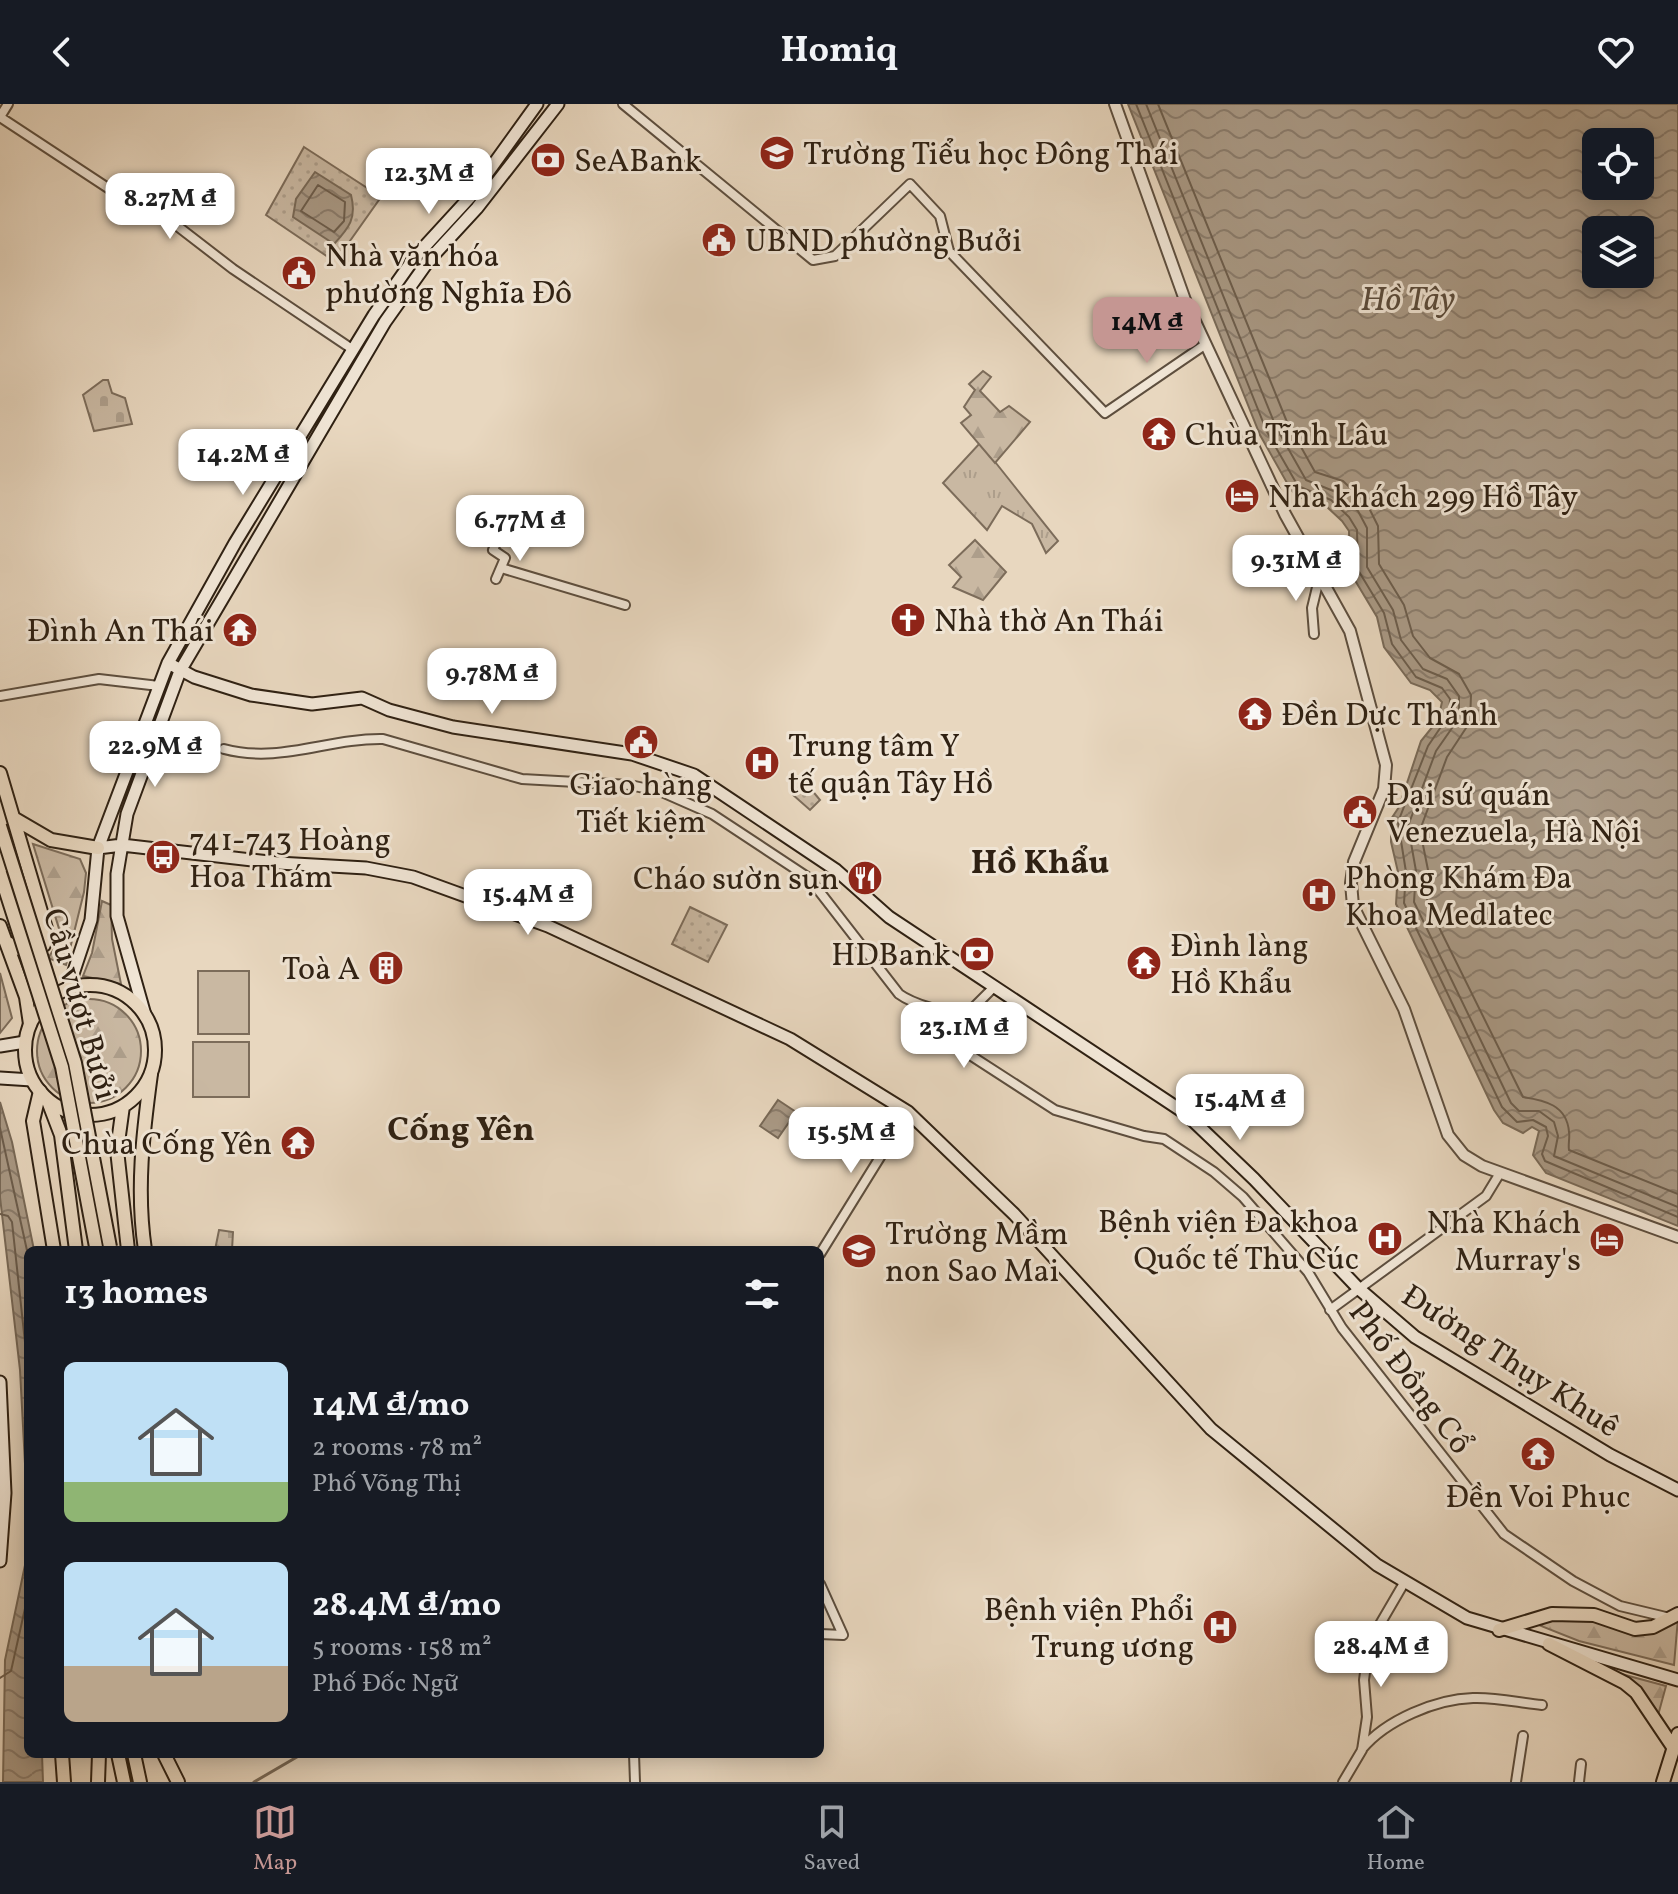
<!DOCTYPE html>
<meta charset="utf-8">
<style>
:root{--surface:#171b24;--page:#242831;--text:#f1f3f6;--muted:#9ea1a6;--line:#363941;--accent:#c59692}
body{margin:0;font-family:Vollkorn,serif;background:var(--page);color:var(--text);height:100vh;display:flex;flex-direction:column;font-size:30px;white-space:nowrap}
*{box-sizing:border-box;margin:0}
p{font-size:26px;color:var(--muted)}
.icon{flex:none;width:44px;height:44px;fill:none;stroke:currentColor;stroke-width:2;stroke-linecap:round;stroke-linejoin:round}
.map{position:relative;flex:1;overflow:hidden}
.details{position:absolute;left:24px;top:1142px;width:800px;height:512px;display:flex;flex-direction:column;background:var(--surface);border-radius:12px;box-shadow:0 4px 20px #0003}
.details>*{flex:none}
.fabs{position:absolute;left:1582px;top:24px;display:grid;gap:16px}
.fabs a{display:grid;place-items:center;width:72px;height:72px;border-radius:12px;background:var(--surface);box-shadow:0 4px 20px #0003;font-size:40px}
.price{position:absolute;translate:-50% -68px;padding:0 18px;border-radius:16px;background:#fff;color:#222;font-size:26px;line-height:52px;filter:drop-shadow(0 2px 4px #0008)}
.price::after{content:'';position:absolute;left:50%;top:48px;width:24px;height:18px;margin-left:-12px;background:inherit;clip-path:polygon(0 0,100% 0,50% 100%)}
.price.current{background:var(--accent);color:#111}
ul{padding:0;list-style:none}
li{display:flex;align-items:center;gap:24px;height:200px;padding:0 40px}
li span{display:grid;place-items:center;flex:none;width:224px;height:160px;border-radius:12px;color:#555}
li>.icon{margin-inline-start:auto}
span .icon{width:96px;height:96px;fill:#fffc;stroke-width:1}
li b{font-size:34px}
h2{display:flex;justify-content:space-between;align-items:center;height:96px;padding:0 40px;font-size:34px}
header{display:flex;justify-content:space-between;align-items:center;height:104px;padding:0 40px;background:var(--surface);font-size:36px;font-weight:700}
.dock{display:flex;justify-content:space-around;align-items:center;height:112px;border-top:2px solid var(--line);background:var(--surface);font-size:22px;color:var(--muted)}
.dock a{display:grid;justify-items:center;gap:4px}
.dock .current{color:var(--accent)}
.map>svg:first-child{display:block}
.grass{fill:url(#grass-tufts);stroke:#7c6c5a;stroke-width:2}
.forest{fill:url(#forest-firs);stroke:#7c6c5a;stroke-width:2}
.cemetery{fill:url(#cemetery-stones);stroke:#7c6c5a;stroke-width:2}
.park{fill:url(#park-dots);stroke:#7c6c5a;stroke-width:2}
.pitch{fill:#c9b8a2;stroke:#7c6c5a;stroke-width:2}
.water{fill:url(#water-waves);stroke:#786957;stroke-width:2;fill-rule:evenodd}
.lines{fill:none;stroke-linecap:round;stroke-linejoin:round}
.shore{stroke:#6c5d4c;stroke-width:2}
.stream{stroke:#786957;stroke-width:3}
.minor-casing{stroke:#5d4e3e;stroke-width:12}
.tertiary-casing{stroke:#5d4e3e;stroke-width:14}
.secondary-casing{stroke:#2f2113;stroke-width:15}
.primary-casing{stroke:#2f2113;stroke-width:16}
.trunk-casing{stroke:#2f2113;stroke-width:16}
.minor{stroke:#f0e5d5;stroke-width:8}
.tertiary{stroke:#f0e5d5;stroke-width:10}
.secondary{stroke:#f0e5d5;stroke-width:11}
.primary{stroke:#e8d7bf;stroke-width:12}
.trunk{stroke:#e8d7bf;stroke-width:12}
.trunk-bridge-casing{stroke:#2f2113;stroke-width:16;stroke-linecap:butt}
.trunk-bridge{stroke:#e8d7bf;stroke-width:12}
.labels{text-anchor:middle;stroke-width:6;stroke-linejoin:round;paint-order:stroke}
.poi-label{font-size:32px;fill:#2f2113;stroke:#f0e5d5;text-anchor:start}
.street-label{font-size:32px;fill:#2f2113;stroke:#f0e5d5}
.water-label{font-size:34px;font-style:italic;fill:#5a4b3b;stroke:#f0e5d5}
.neighbourhood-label{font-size:34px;font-weight:bold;fill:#2f2113;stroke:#f0e5d5}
</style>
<header><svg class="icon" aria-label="back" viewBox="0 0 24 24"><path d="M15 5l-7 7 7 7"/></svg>Homiq<svg class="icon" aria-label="heart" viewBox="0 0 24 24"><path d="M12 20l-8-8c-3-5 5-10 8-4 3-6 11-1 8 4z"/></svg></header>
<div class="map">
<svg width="1678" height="1678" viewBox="0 0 1678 1678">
<defs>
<pattern id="grass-tufts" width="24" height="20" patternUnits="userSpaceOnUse" patternTransform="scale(2)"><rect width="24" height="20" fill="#c9b8a2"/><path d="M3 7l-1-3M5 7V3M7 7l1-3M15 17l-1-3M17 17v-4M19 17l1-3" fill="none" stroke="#ad9e8b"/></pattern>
<pattern id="forest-firs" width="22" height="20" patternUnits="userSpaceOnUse" patternTransform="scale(2)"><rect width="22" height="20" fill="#c9b8a2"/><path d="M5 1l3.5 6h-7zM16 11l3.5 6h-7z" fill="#ad9e8b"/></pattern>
<pattern id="cemetery-stones" width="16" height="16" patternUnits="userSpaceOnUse" patternTransform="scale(2)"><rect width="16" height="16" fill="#c9b8a2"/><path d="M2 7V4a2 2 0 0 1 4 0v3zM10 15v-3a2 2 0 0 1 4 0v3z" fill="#ad9e8b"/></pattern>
<pattern id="park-dots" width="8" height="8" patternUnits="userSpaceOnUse" patternTransform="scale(2)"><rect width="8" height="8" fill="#c9b8a2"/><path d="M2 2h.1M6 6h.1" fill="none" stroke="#ad9e8b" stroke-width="1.8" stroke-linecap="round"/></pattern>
<pattern id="water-waves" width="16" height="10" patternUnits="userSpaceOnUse" patternTransform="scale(2)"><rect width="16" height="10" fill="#a99985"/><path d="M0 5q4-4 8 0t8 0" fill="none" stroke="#8a7c6c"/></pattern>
</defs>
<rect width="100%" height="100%" fill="#e8d7bf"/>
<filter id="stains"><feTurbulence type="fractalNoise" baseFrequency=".0025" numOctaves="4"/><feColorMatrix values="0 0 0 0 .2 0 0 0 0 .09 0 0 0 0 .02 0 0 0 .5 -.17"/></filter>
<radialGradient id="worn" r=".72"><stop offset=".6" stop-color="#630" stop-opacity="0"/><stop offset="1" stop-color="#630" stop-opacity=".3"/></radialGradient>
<path class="grass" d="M980,339l78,98 -12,12 -14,-29 -30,-18 -15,24 -44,-47z"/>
<path class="forest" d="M983,267l8,6 -11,14 20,21 9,-6 21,16 -35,41 -34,-40 10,-8 -7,-8 11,-17 -6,-6z
M975,436l31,32 -23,28 -30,-13 8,-10 -12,-12z
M33,740l47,15 6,14 -2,19 -18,73 -18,-7 12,-18v-8z
M102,797l9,4 1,34 9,45 -38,-8 9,-23z
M0,869l12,45 -12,15z
M37 947a52 52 0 1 1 104 0a52 52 0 1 1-104 0Z
M1585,1513l38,12 55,-11 -4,47 -95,-24 -38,-15 7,-7z
M1614,1568l52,14 -9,33z"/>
<path class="cemetery" d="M103,276h5l4,13 13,5 7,26 -38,7 -11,-36z
M219,1126l14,2 -1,18h-17z"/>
<path class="park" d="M304,43l77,50 -41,58 -5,-3 -4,7 -65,-44z
M805,678l15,18 -10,10 -18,-16z
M690,803l37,18 -19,37 -36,-18z"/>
<path class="pitch" d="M198,867h51v63h-51z
M193,938h56v55h-56z"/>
<path class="water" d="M1128,0h550v1122l-132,-53 -13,-18 6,-24 -7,-4 -9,6 -20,-10 -9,-13 -98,-206 2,-32 -7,-30v-23l8,-12 22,-66 17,-21 4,-18 -12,-12 -19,-7 -27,-36 -7,-30 -27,-45 -1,-41 -7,-10 -15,-14 -29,-10 -7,-7 -31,-55zM1640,38v44h-44v-44zM1640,126v44h-44v-44z
M315,68l36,23c6,23 -2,33 -17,49l-41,-27 3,-18z
M778,996l18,12 -18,26 -18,-12z
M0,998l12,40 22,108h-6v270l-8,-150 -20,-173z
M28,1447v203h14l1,28h-40l2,-122z"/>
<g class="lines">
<path class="shore" d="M1136,0l131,328 31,54 33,14 18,17 8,13 1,40 26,43 8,31 24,33 26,11 8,11 -1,16 -21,31 -30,76 8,50 -2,31 98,204 15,15 16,-2 13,7 2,9 -6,18 3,7 133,56
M1146,0l130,323 30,53 30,12 22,19 9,17v39l26,43 8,30 22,29 24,10 12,17v22l-23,33 -28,75 8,45 -2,31 97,201 8,8h20l15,11 4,14 -4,20 124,51
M1158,0l129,318 28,50 28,9 24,23 11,22 1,38 25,41 9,31 17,22 29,16 12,21 -1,27 -23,35 -27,73 8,40 -1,33 96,194c21,3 44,8 46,35 1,6 -1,12 0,18l109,44
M318,81l27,17 -1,19 -10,11 -33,-21z
M0,1024l28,127
M0,1110l8,2 4,6 16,148
M0,1574l11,-7 17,-76"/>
<path class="stream" d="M254,1678l48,-28"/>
<defs>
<path id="minor" d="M8,0l-8,13 114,75 49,23 70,54 119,80
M623,0l190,156 22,-4 75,-72 30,32 9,35 156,162 101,-69
M501,464l124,37
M496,475l9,-21 -12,-8 7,-16
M1314,530l-2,-26 8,-33
M0,592l99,-17 60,7
M224,645c56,15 104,-11 159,-10l139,40 108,6 32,7 50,22 97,64 90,116c19,14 41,13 61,27l10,34 85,55 89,26 20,3 50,33 29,25 65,75 34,56 162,206 69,47 47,25 50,12
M960,917l35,-35
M820,1150l88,-142
M1330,1206l156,-114 14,-23
M820,1480l23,51 -23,-1
M1362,1645c24,-29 74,-50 111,-51 23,-1 47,5 69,7
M634,1650l1,28
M1343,1678l19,-32 5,-33 -3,-37 5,-37 35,-60
M1516,1678l7,-46
M1579,1678l2,-18"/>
<path id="tertiary" d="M1115,0l70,196 100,214 65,117 36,134 -2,24 -30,73 -3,21 2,23 51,103 44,126 16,20 18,11 196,71"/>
<path id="secondary" d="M168,559l26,14 57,18 61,9 50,-6 27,12 64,17 179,27 62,21 142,95 53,47 296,196 69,66 104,109 57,49 195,118 68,35
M98,744l24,-3 156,18 88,5 47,9 135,49 242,113 118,73 106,102 197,215 166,136 90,53 211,62
M68,885l23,-69 7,-72 70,-185 67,-120 139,-228 41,-58 55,-60 67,-93
M145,911l-28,-99v-42l10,-60 53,-143 205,-349 44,-62 48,-52 81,-104
M0,942l25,-4
M0,974l32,2
M0,1278l5,111 -5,68"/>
<path id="primary" d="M0,669l47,159 -3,13 -17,8 -19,-10
M15,715l36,21 47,8
M0,822l26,71 4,27
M40,987l-7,30 21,129
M145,1146c-9,-60 -2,-117 6,-176
M1499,1526l53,-16 42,1 41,14 18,-2 25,-13
M1549,1540l76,39 11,9 37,55
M62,1650l2,28
M1663,1678l15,-48"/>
<path id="trunk" d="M25 946a65 65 0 1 1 130 0a65 65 0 1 1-130 0Z
M48,997l13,34 15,115
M123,1002l-6,44 11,100
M118,1650l6,28
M134,1650l6,28
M164,1650l14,28
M98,1678l1,-28"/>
</defs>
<use href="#minor" class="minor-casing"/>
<use href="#tertiary" class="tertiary-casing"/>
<use href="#secondary" class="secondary-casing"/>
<use href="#primary" class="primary-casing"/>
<use href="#trunk" class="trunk-casing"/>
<use href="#minor" class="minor"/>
<use href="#tertiary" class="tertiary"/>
<use href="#secondary" class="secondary"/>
<use href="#primary" class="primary"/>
<use href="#trunk" class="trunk"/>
<defs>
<path id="trunk-bridge" d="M0,722l75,237 35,184
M0,769l62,194 34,180"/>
</defs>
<use href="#trunk-bridge" class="trunk-bridge-casing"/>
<use href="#trunk-bridge" class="trunk-bridge"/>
</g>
<defs>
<symbol id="school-disc" viewBox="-11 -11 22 22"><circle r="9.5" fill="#8f2418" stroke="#f0e5d5"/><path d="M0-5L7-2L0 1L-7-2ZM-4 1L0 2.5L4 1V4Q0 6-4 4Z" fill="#fff"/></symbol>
<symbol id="bank-disc" viewBox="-11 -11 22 22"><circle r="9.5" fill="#8f2418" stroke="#f0e5d5"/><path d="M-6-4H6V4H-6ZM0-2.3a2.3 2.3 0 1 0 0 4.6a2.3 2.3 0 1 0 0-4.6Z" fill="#fff"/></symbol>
<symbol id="civic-disc" viewBox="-11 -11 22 22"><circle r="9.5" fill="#8f2418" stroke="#f0e5d5"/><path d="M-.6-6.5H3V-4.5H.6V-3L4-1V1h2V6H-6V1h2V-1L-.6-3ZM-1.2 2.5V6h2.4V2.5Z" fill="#fff"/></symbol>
<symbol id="temple-disc" viewBox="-11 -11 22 22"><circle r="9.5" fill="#8f2418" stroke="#f0e5d5"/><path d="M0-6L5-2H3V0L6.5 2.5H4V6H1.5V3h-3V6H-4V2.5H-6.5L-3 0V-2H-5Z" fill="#fff"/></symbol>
<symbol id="hotel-disc" viewBox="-11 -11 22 22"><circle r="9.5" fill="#8f2418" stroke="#f0e5d5"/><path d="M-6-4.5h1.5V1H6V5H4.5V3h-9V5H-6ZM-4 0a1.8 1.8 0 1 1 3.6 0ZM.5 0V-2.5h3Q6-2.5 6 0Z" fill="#fff"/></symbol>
<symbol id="church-disc" viewBox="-11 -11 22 22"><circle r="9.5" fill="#8f2418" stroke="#f0e5d5"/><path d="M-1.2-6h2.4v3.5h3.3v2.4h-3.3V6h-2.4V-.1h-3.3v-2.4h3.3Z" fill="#fff"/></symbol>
<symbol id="hospital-disc" viewBox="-11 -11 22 22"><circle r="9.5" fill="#8f2418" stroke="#f0e5d5"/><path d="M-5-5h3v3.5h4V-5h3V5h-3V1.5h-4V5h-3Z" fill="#fff"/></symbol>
<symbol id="bus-disc" viewBox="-11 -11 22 22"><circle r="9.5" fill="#8f2418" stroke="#f0e5d5"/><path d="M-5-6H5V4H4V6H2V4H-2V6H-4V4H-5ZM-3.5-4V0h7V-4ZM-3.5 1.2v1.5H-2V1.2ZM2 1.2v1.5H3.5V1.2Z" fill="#fff"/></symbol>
<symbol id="restaurant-disc" viewBox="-11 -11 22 22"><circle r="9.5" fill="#8f2418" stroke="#f0e5d5"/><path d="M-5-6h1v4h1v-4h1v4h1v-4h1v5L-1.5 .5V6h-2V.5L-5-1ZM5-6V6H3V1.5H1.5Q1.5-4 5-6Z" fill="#fff"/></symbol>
<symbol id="building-disc" viewBox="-11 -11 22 22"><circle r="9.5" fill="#8f2418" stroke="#f0e5d5"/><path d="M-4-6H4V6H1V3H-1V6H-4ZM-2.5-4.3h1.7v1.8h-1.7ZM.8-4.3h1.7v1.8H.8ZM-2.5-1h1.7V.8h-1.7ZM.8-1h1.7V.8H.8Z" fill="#fff"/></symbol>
</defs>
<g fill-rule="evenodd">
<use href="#school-disc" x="757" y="29" width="40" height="40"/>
<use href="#bank-disc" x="528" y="36" width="40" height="40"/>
<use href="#civic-disc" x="699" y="116" width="40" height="40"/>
<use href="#civic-disc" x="279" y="149" width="40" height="40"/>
<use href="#temple-disc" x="1139" y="310" width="40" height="40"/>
<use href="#hotel-disc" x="1222" y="372" width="40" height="40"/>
<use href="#church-disc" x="888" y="496" width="40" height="40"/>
<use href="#temple-disc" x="220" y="506" width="40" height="40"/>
<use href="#temple-disc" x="1235" y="590" width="40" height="40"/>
<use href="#civic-disc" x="621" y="618" width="40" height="40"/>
<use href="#hospital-disc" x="742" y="639" width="40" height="40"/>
<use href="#civic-disc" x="1340" y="688" width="40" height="40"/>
<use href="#bus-disc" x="143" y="733" width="40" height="40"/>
<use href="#restaurant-disc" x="845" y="754" width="40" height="40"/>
<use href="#hospital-disc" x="1299" y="771" width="40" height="40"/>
<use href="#bank-disc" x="957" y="830" width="40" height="40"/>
<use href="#temple-disc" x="1124" y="839" width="40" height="40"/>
<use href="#building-disc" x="366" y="844" width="40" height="40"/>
<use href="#temple-disc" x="278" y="1019" width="40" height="40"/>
<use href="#hospital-disc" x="1365" y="1115" width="40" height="40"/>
<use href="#hotel-disc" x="1587" y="1116" width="40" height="40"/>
<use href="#school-disc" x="839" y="1127" width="40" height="40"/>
<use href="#temple-disc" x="1518" y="1330" width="40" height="40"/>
<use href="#hospital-disc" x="1200" y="1503" width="40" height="40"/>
</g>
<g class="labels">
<g class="poi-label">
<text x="803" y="60">Trường Tiểu học Đông Thái</text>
<text x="574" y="67">SeABank</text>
<text x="745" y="147">UBND phường Bưởi</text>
<text x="325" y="162">Nhà văn hóa<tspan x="325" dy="37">phường Nghĩa Đô</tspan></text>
<text x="1185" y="341">Chùa Tĩnh Lâu</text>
<text x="1268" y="403">Nhà khách 299 Hồ Tây</text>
<text x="934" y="527">Nhà thờ An Thái</text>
<text x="214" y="537" text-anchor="end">Đình An Thái</text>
<text x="1281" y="621">Đền Dực Thánh</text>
<text x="788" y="652">Trung tâm Y<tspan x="788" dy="37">tế quận Tây Hồ</tspan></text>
<text x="641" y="691" text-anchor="middle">Giao hàng<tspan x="641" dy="37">Tiết kiệm</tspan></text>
<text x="1386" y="701">Đại sứ quán<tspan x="1386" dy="37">Venezuela, Hà Nội</tspan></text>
<text x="189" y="746">741-743 Hoàng<tspan x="189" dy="37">Hoa Thám</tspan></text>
<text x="1345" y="784">Phòng Khám Đa<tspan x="1345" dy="37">Khoa Medlatec</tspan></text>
<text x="839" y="785" text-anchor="end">Cháo sườn sụn</text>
<text x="1170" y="852">Đình làng<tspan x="1170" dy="37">Hồ Khẩu</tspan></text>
<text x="951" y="861" text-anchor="end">HDBank</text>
<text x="360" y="875" text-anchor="end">Toà A</text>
<text x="272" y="1050" text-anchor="end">Chùa Cống Yên</text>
<text x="1359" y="1128" text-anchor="end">Bệnh viện Đa khoa<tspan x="1359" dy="37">Quốc tế Thu Cúc</tspan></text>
<text x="1581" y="1129" text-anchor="end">Nhà Khách<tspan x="1581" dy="37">Murray's</tspan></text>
<text x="885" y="1140">Trường Mầm<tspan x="885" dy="37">non Sao Mai</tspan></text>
<text x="1538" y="1403" text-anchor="middle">Đền Voi Phục</text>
<text x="1194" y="1516" text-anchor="end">Bệnh viện Phổi<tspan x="1194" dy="37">Trung ương</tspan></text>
</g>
<g class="street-label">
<text transform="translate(81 900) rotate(74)" y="11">Cầu vượt Bưởi</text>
<text transform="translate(1511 1256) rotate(33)" y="11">Đường Thụy Khuê</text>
<text transform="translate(1411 1273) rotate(53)" y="11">Phố Đồng Cổ</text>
</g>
<g class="water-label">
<text x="1408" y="206">Hồ Tây</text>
</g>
<g class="neighbourhood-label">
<text x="1040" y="769">Hồ Khẩu</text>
<text x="461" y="1036">Cống Yên</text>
</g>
</g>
<rect width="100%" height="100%" filter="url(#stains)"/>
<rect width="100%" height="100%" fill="url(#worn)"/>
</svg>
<div class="fabs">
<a><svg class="icon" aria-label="locate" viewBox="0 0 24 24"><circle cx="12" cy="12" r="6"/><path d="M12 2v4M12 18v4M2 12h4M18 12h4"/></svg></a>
<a><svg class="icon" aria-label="layers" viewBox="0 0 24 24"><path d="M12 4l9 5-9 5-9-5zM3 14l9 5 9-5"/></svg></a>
</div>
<b class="price" style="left:429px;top:112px">12.3M ₫</b>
<b class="price" style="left:170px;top:137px">8.27M ₫</b>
<b class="price current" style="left:1147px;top:261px">14M ₫</b>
<b class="price" style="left:243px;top:393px">14.2M ₫</b>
<b class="price" style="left:520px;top:459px">6.77M ₫</b>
<b class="price" style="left:1296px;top:499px">9.31M ₫</b>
<b class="price" style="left:492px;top:612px">9.78M ₫</b>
<b class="price" style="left:155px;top:685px">22.9M ₫</b>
<b class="price" style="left:528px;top:833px">15.4M ₫</b>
<b class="price" style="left:964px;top:966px">23.1M ₫</b>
<b class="price" style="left:1240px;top:1038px">15.4M ₫</b>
<b class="price" style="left:851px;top:1071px">15.5M ₫</b>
<b class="price" style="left:1381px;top:1585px">28.4M ₫</b>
<section class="details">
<h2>13 homes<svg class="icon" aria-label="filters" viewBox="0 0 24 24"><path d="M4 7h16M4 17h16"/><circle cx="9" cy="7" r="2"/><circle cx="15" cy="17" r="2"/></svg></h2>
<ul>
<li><span style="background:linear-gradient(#bfe0f5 75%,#8fb573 0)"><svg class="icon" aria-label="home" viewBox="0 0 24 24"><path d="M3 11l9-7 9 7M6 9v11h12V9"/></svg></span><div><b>14M ₫/mo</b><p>2 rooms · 78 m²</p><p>Phố Võng Thị</p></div></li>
<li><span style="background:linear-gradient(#bfe0f5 65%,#b9a48a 0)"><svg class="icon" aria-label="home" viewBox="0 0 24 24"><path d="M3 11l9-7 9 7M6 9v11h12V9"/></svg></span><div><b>28.4M ₫/mo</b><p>5 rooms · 158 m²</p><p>Phố Đốc Ngữ</p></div></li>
</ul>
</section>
</div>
<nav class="dock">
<a class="current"><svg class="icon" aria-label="map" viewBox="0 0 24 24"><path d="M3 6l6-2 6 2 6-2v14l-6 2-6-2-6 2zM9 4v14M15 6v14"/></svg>Map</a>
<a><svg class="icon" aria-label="saved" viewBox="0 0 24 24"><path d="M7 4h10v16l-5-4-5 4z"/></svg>Saved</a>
<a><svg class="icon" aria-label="home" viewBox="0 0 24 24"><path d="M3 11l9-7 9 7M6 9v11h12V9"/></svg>Home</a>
</nav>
